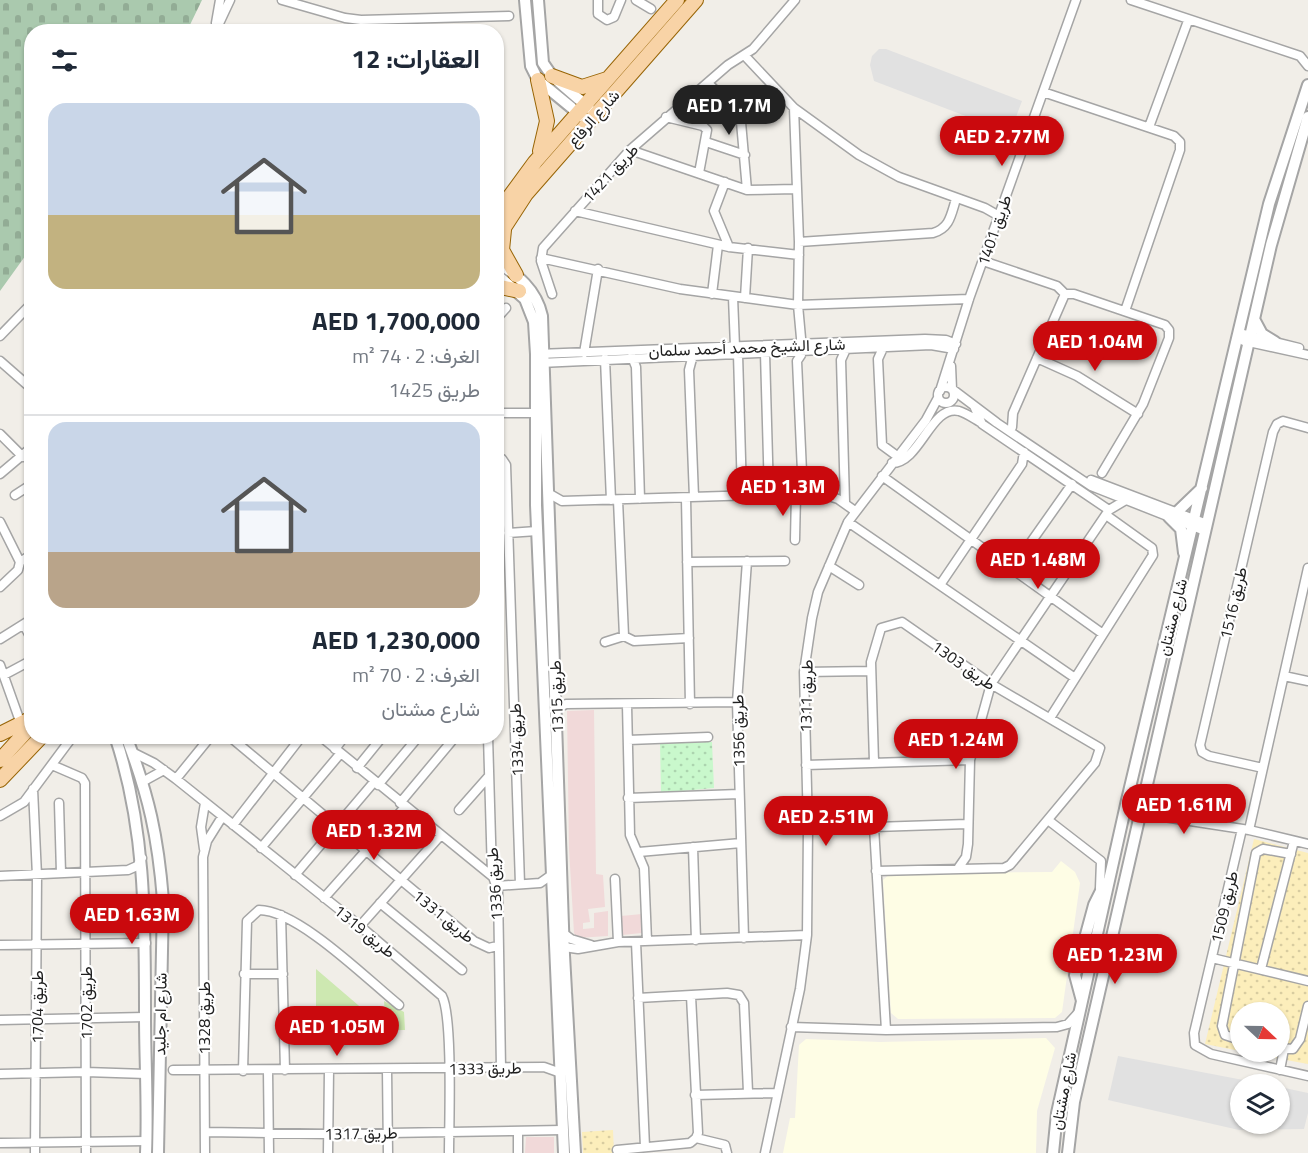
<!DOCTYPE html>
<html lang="ar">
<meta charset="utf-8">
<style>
:root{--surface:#fff;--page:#f2f2f3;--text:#1f2937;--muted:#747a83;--line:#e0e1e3;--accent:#ca090d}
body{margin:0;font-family:"Titillium Web",Vazirmatn,sans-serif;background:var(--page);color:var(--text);direction:rtl;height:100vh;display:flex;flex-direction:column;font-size:22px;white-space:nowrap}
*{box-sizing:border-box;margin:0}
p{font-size:20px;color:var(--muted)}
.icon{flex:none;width:33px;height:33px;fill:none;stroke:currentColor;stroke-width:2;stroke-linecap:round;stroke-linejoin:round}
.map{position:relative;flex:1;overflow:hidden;direction:ltr}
.panel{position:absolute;left:24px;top:24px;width:480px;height:720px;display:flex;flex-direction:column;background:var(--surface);border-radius:24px;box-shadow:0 2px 4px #0004;direction:rtl}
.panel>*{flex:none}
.needle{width:39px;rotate:112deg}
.fabs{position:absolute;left:1230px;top:1002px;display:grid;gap:12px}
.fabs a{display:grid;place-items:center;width:60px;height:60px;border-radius:50%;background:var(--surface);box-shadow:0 2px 4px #0004;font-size:30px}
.price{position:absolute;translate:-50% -51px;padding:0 14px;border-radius:21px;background:var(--accent);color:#fff;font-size:20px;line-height:39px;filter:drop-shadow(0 2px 3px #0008)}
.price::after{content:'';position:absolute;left:50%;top:36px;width:18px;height:14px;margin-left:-9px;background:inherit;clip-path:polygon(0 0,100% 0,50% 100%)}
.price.active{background:#222;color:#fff}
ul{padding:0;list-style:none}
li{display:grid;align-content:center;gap:12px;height:318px;padding:0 24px}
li+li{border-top:2px solid var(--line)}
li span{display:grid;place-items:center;height:186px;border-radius:18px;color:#555}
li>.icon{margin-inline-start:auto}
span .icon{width:108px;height:108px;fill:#fffc;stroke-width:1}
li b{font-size:26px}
h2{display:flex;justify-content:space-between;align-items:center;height:72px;padding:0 24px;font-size:26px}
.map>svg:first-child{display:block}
.commercial{fill:#f1d9d9}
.education{fill:#fefde5}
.grass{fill:#cde8b1}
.sand{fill:url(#sand-dots)}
.cemetery{fill:url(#cemetery-stones)}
.park{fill:url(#park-dots)}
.parking{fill:#e1e1e1}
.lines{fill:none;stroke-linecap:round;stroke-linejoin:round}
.minor-casing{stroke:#a5a5a5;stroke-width:11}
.tertiary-casing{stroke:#a5a5a5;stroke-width:14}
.primary-casing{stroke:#986506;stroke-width:16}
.minor{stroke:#fff;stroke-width:8}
.tertiary{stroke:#fff;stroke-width:10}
.primary{stroke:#f8d3a6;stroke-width:14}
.labels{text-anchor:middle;stroke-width:4.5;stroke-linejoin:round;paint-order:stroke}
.street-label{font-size:16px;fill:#212121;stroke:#fff}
</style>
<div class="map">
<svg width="1308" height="1153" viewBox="0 0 1308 1153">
<defs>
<pattern id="sand-dots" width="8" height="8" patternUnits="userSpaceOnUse" patternTransform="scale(1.5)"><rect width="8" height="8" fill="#fceebb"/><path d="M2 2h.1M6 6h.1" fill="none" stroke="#d8cca0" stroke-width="1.8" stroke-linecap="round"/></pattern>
<pattern id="cemetery-stones" width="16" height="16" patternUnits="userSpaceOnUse" patternTransform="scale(1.5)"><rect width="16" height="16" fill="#aac9ae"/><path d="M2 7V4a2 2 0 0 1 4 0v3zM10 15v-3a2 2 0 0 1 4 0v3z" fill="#92ac95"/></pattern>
<pattern id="park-dots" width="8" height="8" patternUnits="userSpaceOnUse" patternTransform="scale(1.5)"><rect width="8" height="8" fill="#c9f8cc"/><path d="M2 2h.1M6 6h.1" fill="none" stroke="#acd4af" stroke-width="1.8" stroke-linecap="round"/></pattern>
</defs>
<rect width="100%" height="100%" fill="#f1eee8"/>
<path class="commercial" d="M594,710l2,164 7,1 2,32 -17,2 2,13 -7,1v6l11,-1v-15l14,-2v25l-31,2 -3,-5 -5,-84 -2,-138z
M642,914v19l-20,2 -1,-19z
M526,1137h28v16h-29z"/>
<path class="education" d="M1061,861l14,11 5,11 -18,129 -7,6 -157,1 -7,-6 -8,-133 8,-7 161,-1z
M1046,1038l9,10 -18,63 -1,42h-253l7,-35h5l4,-73 7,-6 74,3z"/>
<path class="grass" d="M316,969l49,42 20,4 -1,-14 20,11 1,18 -89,1z"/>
<path class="sand" d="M1254,839l54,14v211l-66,-12h38v-40h-40v39l-35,-7z
M613,1130l1,23h-31l-1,-21z"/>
<path class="cemetery" d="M0,0h202l-15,31 -155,1 -1,216 -31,43z"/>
<path class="park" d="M660,742h52l2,46 -53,5z"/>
<path class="parking" d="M879,49h7l136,52 -12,32 -136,-52 -4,-16 2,-9z
M1118,1056l146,28h-24v40h40v-37l28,6v20l-4,16 -65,1 -131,-30z"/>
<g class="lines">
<defs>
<path id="minor" d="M282,0l63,18 16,2 148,-4
M598,0v14l9,6 7,-3 7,-17
M636,0l15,9
M1131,0l169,56 8,10
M216,23l4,-23
M238,31v1
M215,32l15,-32
M745,56l49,52 65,47 40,22 86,31 14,8
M709,84l27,27 5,11 6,68
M1043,92l131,44 6,6v8l-55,161
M794,108l5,134 -1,63 3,33v17l-4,6 6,133
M666,117l37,9 4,4 -8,43
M1149,127l39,-106
M706,142l39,13
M630,150l117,40 48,-1
M725,182l-11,29 15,36
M575,211l154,36 70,8
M799,242l134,-9c17,-5 18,-18 23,-34
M541,258l139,31 118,16 171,-6
M983,261l74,25 8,8
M552,294l-11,-33 2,-13 87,-98 98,-85 25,-16 42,-49
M712,294l6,-49
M733,297l2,50
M745,298l3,-50
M496,319l10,-11
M1239,333l60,15
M0,336l32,-33
M1244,341l64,14
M883,348l-5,11 4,86 15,11
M584,353l14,-84
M765,353l4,141
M538,354l387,-15 21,1 10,4
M738,354l4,140
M693,355l-4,15 5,127
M632,357l4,10 4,132
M1037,358l40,18 61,38
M605,359l6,141
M0,361l32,28
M540,363l391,-18 23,4
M951,366l1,23 45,34 94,63 114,45
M938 395a8 8 0 1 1 16 0a8 8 0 1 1-16 0Z
M940,391l29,-92 107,-299
M974,406l8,18 127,86
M496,413h39
M1012,427l1,-14 52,-119h9l91,31 4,5v8l-26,66 -41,69
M0,434l23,23
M496,457l6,2 4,6 14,419
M892,463c28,0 39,-59 67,-52 7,2 14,7 21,11
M0,474l32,-27
M882,476l221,158
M1091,480l116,44
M548,493l14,8 257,-8 19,6 17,12
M15,495l17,-11
M686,498l4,206
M618,500l6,136 10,5 55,-3
M845,502l-4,-142 5,-11
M0,522l20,40
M848,522l227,156
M508,533l29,-2
M795,540l1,-46
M20,562l12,-8
M687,562l98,-1
M829,566l30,19
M1012,569l60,-85
M940,585l82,-121 2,-12
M0,587l18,-17 2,-8
M24,625l8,15
M0,639l32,-20
M605,642l19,-6
M0,665l21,59
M804,672l67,-1
M4,675l28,-15
M1284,676l24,5
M627,705l3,130 14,33 3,73
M556,709l10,-5 171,-2
M1050,718l103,-163 -1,-7 -46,-33
M229,736l245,205 15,7 8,-2
M320,736l173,141
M488,736l4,138 6,17 3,177
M628,740l80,-3
M335,749l10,-13
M132,752l22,11 22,16 184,147 82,70c11,21 7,128 7,157
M874,762l-3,-100 10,-34 21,-6 89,62 109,64 -5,15 -85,102 -6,3 -128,3
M52,765l30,13 3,5 1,370
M806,765l164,-5
M357,768l26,-32
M1263,768l-54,-12 -7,-4 -2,-7 73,-313 4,-8 6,-3 25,7
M176,779l35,-43
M144,781l20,-11
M378,785l41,-49
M33,789l4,87 -2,277
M628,798l111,-4
M1127,800l92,22
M59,803l2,70
M400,803l56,-67
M459,810l30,-34
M1125,811l124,19 59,14
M0,816l24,-14 49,-66
M1048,820l53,41 -1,27
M233,825l69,-89
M874,827l12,203
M813,829l154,-5
M1242,829l-48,204 1,12 16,9 97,22
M1249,830l59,-262
M693,847l3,93
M261,848l79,-94
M204,849l-3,-22 4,-24
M639,852l102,-9
M959,867l7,-10 2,-13 2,-84 21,-76 118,-174 15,-9
M295,875l79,-93
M0,876l128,-6 9,-4 5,-8
M615,879l3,63
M497,886l43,-3 10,-7
M324,898l81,-91
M380,903l82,67
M281,915l4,155
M360,926l80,-90
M563,933l8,6 20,6
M744,938l-7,-236 10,-141
M636,942l9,205
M0,945l146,-2
M564,947l14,2 40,-7 189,-7
M1212,958l96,23
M1261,969l33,-128
M244,974h39
M691,996l7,137 -2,5
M638,998l89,-5 12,2 5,8 4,89
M0,1020l145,-3
M791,1027l95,3 171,-3 11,-3 11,-12
M1240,1040l-15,-5 -3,-9 34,-173 7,-4 28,5
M1280,1048l13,1 7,-10 8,-33
M173,1070l371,-3 14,5
M387,1070l1,83
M1280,1070l4,-21
M243,1071l4,-150 12,-11c39,0 109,70 140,95
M268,1071l1,82
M0,1074l86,-2 60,2
M695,1095l82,-2
M518,1131v22
M205,1132l123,2 234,-4
M696,1138l29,7 2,8
M0,1143l147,-2
M617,1150l73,-7 6,-5
M205,1153l-2,-296 4,-16 15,-24
M328,1153l1,-83
M765,1153l35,-164 7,-54 1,-107 -4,-156 8,-54 6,-26 30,-70 78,-102 12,-22"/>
<path id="tertiary" d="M525,0l6,66 7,14 51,42
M538,0l5,63 9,13 37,32
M496,261c22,15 40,28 46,55l22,639 11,198
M496,274l29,25 9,23 2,32v151l28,648
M1254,319l8,15 13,8
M1176,513l26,-25
M1169,517l12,12 3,24
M115,736c31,92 30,185 30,280 0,46 3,91 1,137
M126,736c23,60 32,101 37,164l-5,253
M1082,1001l-7,-26 19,-70 11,-22
M1053,1153l4,-40 70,-313 142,-596 39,-119
M1068,1153l6,-51 197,-857 37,-128"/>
<path id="primary" d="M552,76l30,11 25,-8
M538,80l9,41 -7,30
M496,215l39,-53 142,-162
M504,230l-2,20 14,25
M496,240l30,-46 170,-194
M496,286l23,5
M0,734l32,-16
M0,760l32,-35
M0,780l42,-44"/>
</defs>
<use href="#minor" class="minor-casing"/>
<use href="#tertiary" class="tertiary-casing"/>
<use href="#primary" class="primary-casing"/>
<use href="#minor" class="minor"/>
<use href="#tertiary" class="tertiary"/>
<use href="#primary" class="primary"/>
</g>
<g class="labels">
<g class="street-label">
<text transform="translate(593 118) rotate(-49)" y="6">شارع الرفاع</text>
<text transform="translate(610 173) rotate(-47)" y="6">طريق 1421</text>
<text transform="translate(994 230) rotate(-71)" y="6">طريق 1401</text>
<text transform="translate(747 347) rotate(-2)" y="6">شارع الشيخ محمد أحمد سلمان</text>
<text transform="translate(1233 603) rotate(-77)" y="6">طريق 1516</text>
<text transform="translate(1172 617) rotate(-76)" y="6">شارع مشتان</text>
<text transform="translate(964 665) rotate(35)" y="6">طريق 1303</text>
<text transform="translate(806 696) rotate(-89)" y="6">طريق 1311</text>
<text transform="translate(556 697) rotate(-92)" y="6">طريق 1315</text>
<text transform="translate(738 731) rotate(-91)" y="6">طريق 1356</text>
<text transform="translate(516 740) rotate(-92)" y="6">طريق 1334</text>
<text transform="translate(494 884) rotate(-94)" y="6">طريق 1336</text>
<text transform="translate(1224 907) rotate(-77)" y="6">طريق 1509</text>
<text transform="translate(444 916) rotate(39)" y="6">طريق 1331</text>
<text transform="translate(365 931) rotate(39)" y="6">طريق 1319</text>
<text transform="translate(86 1003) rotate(-90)" y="6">طريق 1702</text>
<text transform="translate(37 1007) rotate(-90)" y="6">طريق 1704</text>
<text transform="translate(160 1014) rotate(-89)" y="6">شارع ام جليد</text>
<text transform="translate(204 1018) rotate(-90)" y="6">طريق 1328</text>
<text transform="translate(485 1068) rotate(-1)" y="6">طريق 1333</text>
<text transform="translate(1063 1091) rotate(-79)" y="6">شارع مشتان</text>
<text transform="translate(361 1133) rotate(-1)" y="6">طريق 1317</text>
</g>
</g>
</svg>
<div class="fabs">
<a><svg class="needle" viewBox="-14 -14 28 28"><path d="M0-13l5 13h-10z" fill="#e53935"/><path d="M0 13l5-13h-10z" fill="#747a83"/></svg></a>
<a><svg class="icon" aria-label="layers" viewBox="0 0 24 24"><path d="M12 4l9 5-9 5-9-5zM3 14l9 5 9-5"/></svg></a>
</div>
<b class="price active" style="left:729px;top:136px">AED 1.7M</b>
<b class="price" style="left:1002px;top:167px">AED 2.77M</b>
<b class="price" style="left:1095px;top:372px">AED 1.04M</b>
<b class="price" style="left:783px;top:517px">AED 1.3M</b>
<b class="price" style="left:1038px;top:590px">AED 1.48M</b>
<b class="price" style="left:956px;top:770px">AED 1.24M</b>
<b class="price" style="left:1184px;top:835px">AED 1.61M</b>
<b class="price" style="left:826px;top:847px">AED 2.51M</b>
<b class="price" style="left:374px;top:861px">AED 1.32M</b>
<b class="price" style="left:132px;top:945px">AED 1.63M</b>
<b class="price" style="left:1115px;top:985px">AED 1.23M</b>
<b class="price" style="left:337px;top:1057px">AED 1.05M</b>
<section class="panel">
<h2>العقارات: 12<svg class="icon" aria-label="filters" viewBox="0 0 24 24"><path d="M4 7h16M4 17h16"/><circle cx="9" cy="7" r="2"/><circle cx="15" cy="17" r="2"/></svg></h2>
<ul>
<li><span style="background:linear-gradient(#c9d6e8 60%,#c2b280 0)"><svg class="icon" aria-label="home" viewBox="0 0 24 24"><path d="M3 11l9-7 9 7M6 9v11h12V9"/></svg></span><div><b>AED 1,700,000</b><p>الغرف: 2 · 74 m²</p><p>طريق 1425</p></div></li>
<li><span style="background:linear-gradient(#c9d6e8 70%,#b9a48a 0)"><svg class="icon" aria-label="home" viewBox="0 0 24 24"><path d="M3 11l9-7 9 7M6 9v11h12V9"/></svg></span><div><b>AED 1,230,000</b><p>الغرف: 2 · 70 m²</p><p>شارع مشتان</p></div></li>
</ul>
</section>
</div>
